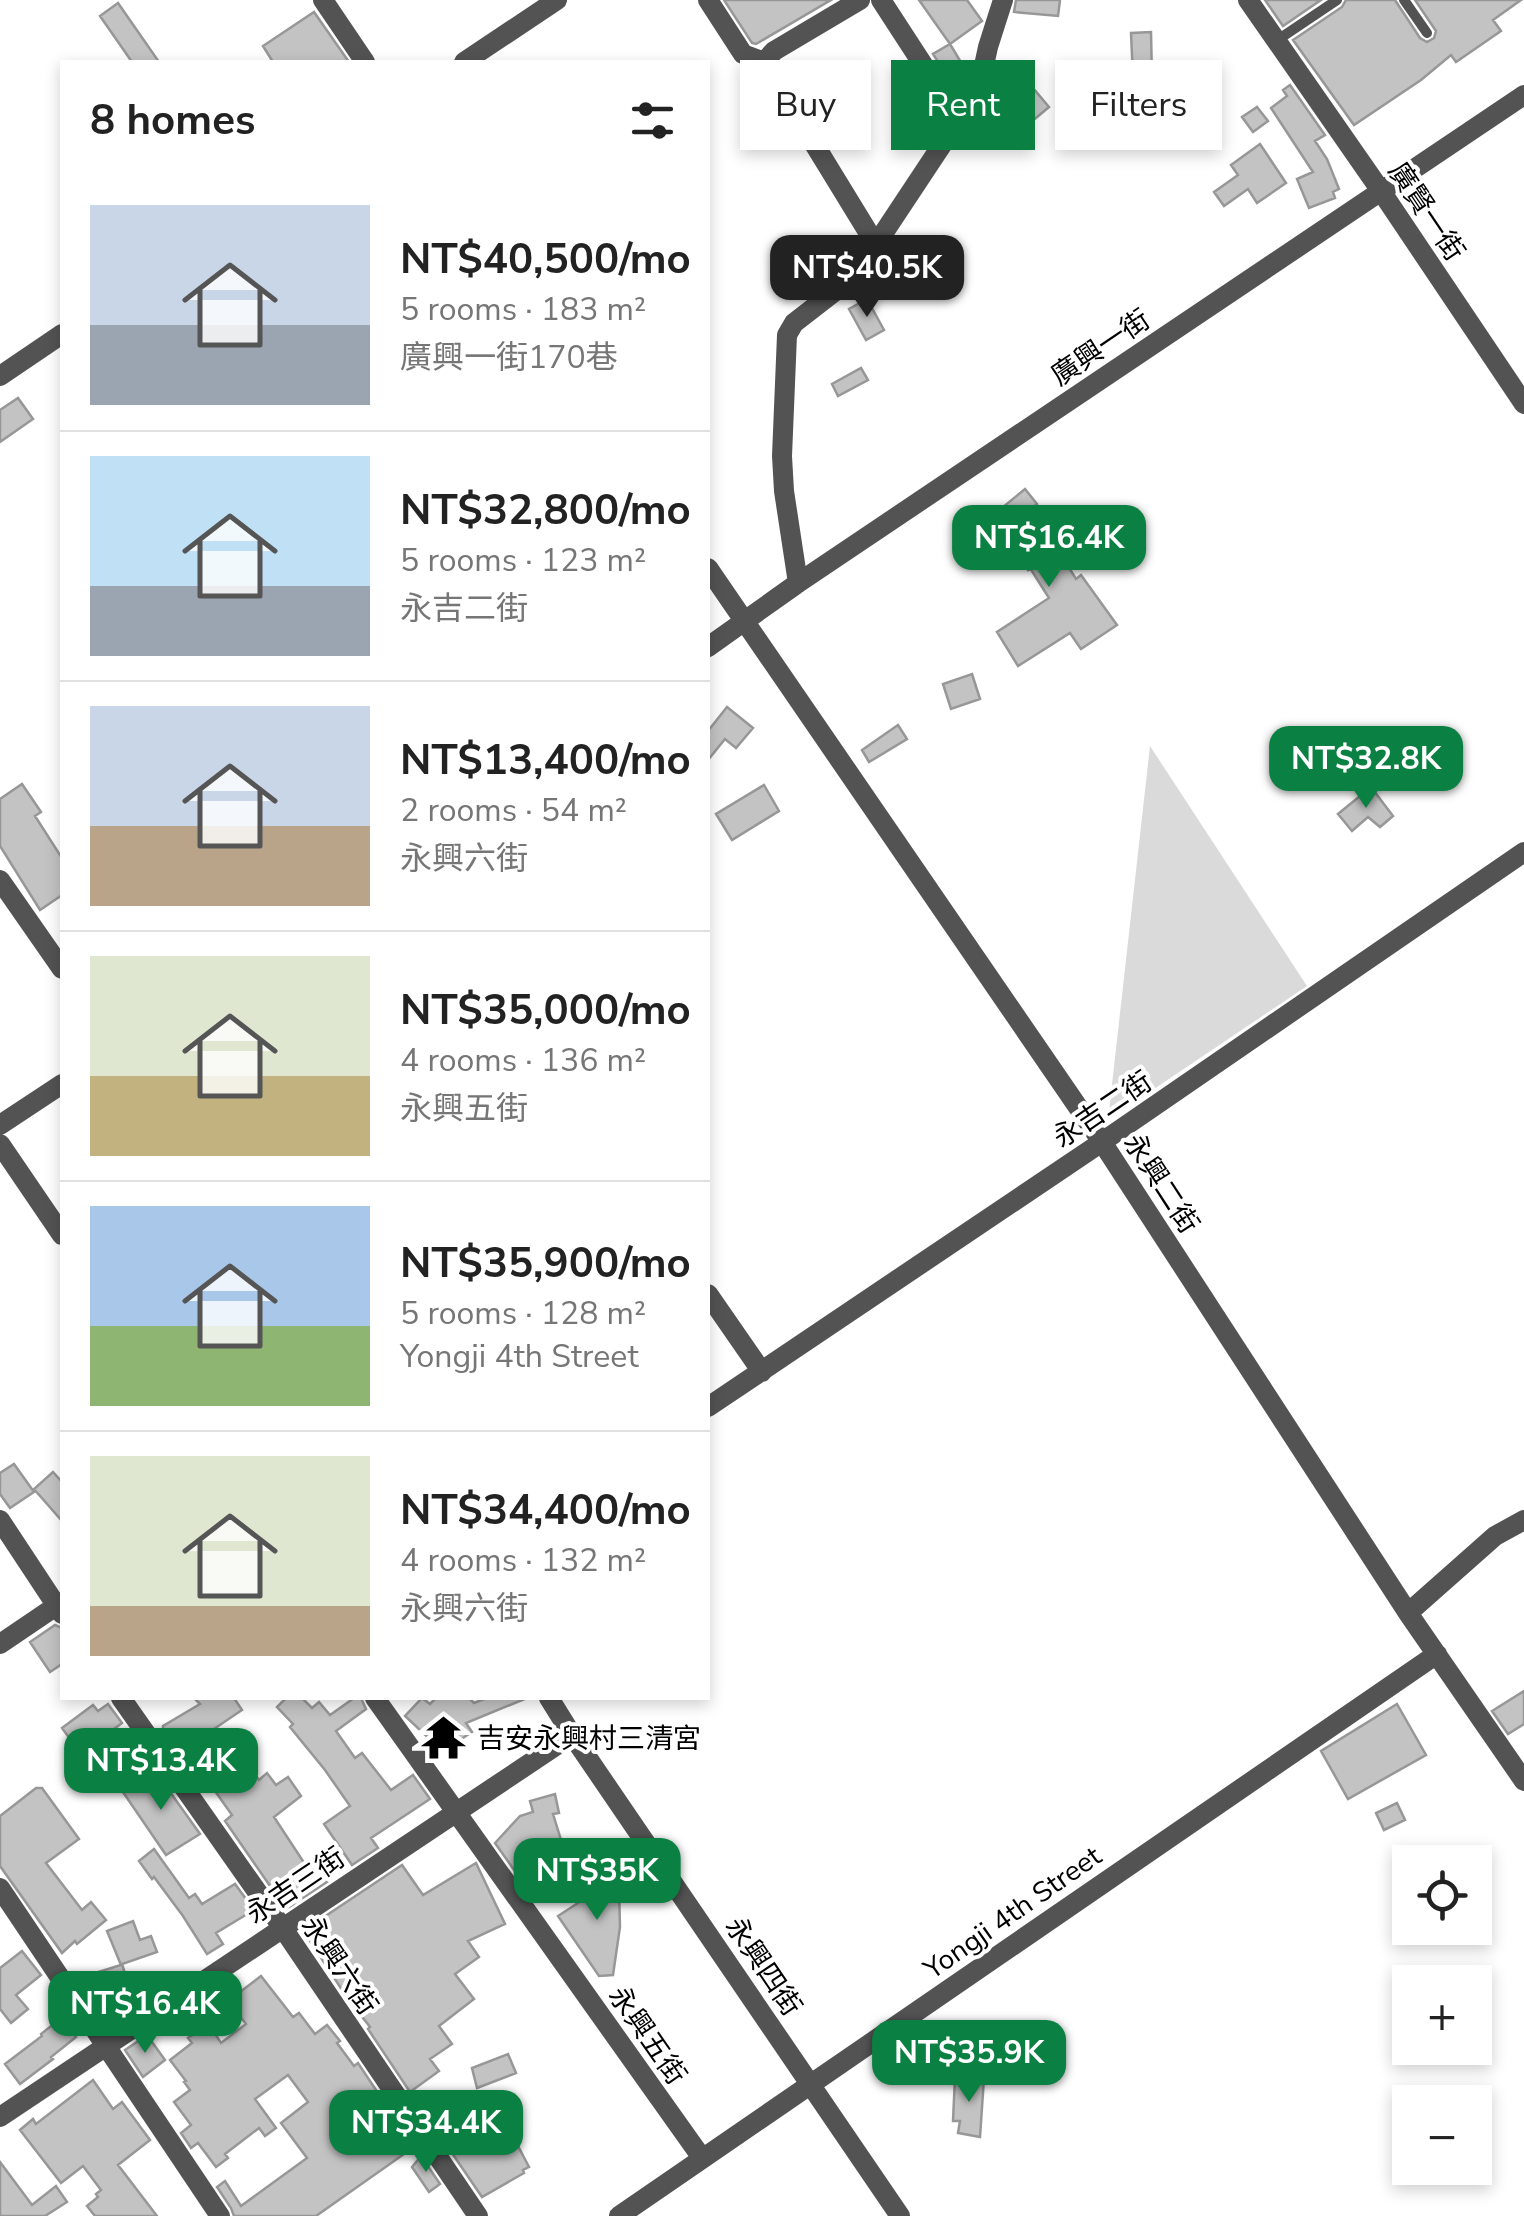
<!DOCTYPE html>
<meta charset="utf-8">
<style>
:root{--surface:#fff;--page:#f6f6f6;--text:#222;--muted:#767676;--line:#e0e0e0;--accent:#0b8043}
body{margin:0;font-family:"Nunito Sans","Noto Sans TC",sans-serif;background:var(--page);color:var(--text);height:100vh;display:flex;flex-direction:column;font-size:38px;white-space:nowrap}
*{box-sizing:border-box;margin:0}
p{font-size:32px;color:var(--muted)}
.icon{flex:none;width:55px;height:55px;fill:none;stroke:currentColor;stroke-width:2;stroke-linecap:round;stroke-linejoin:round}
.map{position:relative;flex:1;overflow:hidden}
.panel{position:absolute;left:60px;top:60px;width:650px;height:1640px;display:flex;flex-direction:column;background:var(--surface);border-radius:0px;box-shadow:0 5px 15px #0003}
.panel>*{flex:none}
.hud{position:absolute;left:740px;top:60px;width:632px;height:90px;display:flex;gap:20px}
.buttons{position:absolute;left:1392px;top:1845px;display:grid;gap:20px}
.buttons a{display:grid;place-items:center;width:100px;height:100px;border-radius:0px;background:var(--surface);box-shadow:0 5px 15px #0003;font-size:50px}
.price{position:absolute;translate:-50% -85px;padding:0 22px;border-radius:20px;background:var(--accent);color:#fff;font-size:32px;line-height:65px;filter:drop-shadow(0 2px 5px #0008)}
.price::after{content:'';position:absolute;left:50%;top:60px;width:30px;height:22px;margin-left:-15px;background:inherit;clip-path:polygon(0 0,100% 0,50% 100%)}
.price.current{background:#222;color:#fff}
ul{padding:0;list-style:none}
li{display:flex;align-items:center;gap:30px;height:250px;padding:0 30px}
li+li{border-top:2px solid var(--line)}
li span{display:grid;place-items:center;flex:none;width:280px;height:200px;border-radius:0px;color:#555}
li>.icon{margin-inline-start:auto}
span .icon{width:120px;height:120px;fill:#fffc;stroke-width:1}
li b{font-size:42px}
h2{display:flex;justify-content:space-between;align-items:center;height:120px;padding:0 30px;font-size:42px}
.pill{padding:0 35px;border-radius:0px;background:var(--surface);box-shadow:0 5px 15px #0003;font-size:35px;line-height:90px}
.pill.current{background:var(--accent);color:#fff}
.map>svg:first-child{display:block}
.green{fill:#dadada}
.building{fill:#c3c3c3;stroke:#979797;stroke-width:2.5}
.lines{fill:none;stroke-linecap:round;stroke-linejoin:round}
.lane{stroke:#535353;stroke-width:10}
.street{stroke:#535353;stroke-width:20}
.labels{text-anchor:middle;stroke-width:8;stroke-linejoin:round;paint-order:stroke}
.street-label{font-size:28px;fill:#000;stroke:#fff}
.poi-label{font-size:28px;fill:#000;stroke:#fff;text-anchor:start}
</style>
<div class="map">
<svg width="1524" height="2216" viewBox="0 0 1524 2216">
<rect width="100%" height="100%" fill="#fff"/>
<path class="green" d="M1150,746l157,240 -199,134z"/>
<path class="building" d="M724,0h107l-75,44 -4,-1z
M919,0h48l15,21 -32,23z
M1016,0h44l-2,16 -44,-4z
M1265,0h56l-38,26z
M1346,0h49l25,38 7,4 7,-4 2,-7 -21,-31h106l-28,20 8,11 -45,31 -5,-7 -30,25 -67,45 -61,-85 49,-33z
M118,3l41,59h-27l-32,-46z
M314,12l35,50h-76l-10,-16z
M1151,32l1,45 -19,1 -2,-45z
M950,44l18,30 -1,5 -13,8 -21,-33z
M1023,76l26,31 -25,21 -25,-31z
M1290,85l35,50 -10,6 12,18 12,30 -6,3 2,6 -26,10 -12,-29 16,-7 -42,-64 16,-12 -4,-6z
M1257,107l11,14 -15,11 -11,-15z
M1260,144l26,39 -29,20 -9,-14 -24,17 -10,-14 24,-17 -7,-10z
M867,299l17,31 -18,10 -17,-31z
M861,368l7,12 -30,16 -6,-12z
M18,398l15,21 -33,23v-32z
M1025,489l12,15 -7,5 17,24 5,-4 11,17 -5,4 18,29 5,-4 36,50 -36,24 -11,-16 -52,33 -21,-34 52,-34 -19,-30 -2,2 -11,-17 2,-1 -7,-10 6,-5 -21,-25z
M972,674l8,25 -29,10 -8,-25z
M727,707l26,21 -17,20 -11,-9 -17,21v-29z
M898,725l9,14 -38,23 -7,-12z
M22,784l19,28 -6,4 27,42v37l-22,15 -40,-64v-47z
M764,785l15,26 -47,29 -16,-26z
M1371,787l22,29 -13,11 -12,-10 -16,14 -14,-17z
M14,1464l20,28 -24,16 -10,-14v-21z
M53,1472l9,10v39l-28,-32z
M55,1625l7,3v36l-12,8 -20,-30z
M1524,1691v33l-16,10 -16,-23z
M194,1698h40l8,12 -65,44 -14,-23v-5l37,-22z
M286,1698h16l10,10 7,-6 11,13 24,-17h7l5,11 -30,22 19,27 7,-5 29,37 22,-15 17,24 -59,39 7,10 -26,17 -28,-41 26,-18 -25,-36 -35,-43 3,-3 -16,-17z
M422,1698l8,6 6,-6h33l5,5 13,-5h40l-61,25 6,9 -21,14 -3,-6 -12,5 -31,-29z
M108,1704l14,19 -41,31 -19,-26 31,-23 5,6z
M1397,1704l29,51 -78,44 -27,-48z
M238,1751l21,29 8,-7 9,12 12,-8 13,19 -27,21 42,64 7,-5 4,6 -41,27 -61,-88 7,-6 -17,-24 11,-8 -11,-14z
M155,1771l45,63 -34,21 -43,-63z
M36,1788h6l37,51 -33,24 36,47 9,-8 15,18 -29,24 -2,-3 -13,12 -62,-87v-50z
M555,1794l4,19 -6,1 13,42 -21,11 -13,-8 -15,15 -22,-31 25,-27 13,-4 -3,-11z
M1397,1803l8,17 -21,10 -8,-17z
M154,1849l35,49 6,-4 7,10 33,-20 19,26 -38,23 7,11 -16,10 -24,-38 -29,-39 -2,2 -13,-18z
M476,1863l29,61 -37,17 11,16 -24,17 19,25 -35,27 13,18 -22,15 9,12 -29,21 -42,-63 2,-2 -24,-31 -36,-55 5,-5 -6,-9 93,-62 21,30z
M608,1871l11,16 1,40 -7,48 -14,1 -41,-60 26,-17 -8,-10z
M133,1921l7,19 11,-4 6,16 -35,12 8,25 -24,8 -8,-25 23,-7 -14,-34z
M22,1951l19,24 -25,20 12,14 -17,14 -11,-14v-41z
M261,1976l32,41 6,-4 16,21 12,-9 13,16 -3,2 17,23 4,-3 56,84 -98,69h-82l-3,-8 -14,-21 8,-6 16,25 66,-48 -26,-35 27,-21 -20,-27 -33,24 21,29 -11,8 -6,-8 -34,26 3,4 -12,9 -18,-24 -7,5 -10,-15 10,-8 -17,-23 16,-12 -6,-8 2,-1 -16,-21 22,-17 -4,-5 6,-4 -12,-19 15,-9 24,37 25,-19 -27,-35 12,-9 9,12z
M61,2018l15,19 -25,20 2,2 -33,25 -15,-20 37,-28 -1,-2z
M147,2035l18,25 -22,17 -18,-27z
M508,2054l8,19 -39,15 -5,-20z
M955,2077l29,1 -4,59 -22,-4 2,-12h-7z
M93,2080l20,29 9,-7 28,38 -32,25 39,51h-62l-8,-10 11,-9 -2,-3 5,-4 -18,-24 -22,17 -41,-53 13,-11 3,5z
M452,2118l25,20 9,-5 15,19 1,-1 -8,-22 12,-6 23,44 -6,3 1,3 -42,24 -43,-63z
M421,2156l19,28 -11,8 -17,-25z
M0,2162l32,43 24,-19 11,16 -22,14h-45z"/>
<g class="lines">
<path class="lane" d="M1404,0l23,33
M1276,41l61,-41"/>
<path class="street" d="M323,0l42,62
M708,0l35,54 21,8 112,183
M881,0l78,120
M1248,0l133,191 143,213
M464,62l93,-62
M764,62l10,-11 86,-51
M0,376l62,-42
M708,568l394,574 306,471 116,168
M798,583l-14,-92 -2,-35 5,-121 7,-12 49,-38 22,-24 114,-172 9,-42 15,-47
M708,647l90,-64 726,-488
M0,880l62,89
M0,1125l62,-41
M0,1144l62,91
M708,1294l54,78
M708,1407l394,-265 422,-290
M0,1520l62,94
M1408,1613l87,-77 29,-16
M0,1644l62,-42
M121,1698l161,229 196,289
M375,1698l327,460
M549,1698l23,37 328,481
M0,1888l220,328
M0,2117l572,-382
M619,2216l818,-562"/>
</g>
<defs>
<symbol id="temple-bare" viewBox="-9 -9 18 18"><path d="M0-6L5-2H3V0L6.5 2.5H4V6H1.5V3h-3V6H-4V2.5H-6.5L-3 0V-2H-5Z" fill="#000" stroke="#fff" stroke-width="2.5" paint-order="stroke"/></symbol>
</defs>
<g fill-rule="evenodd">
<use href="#temple-bare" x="412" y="1706" width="63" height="63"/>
</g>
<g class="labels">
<g class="street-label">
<text transform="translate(1427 211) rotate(56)" y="10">廣賢一街</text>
<text transform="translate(1100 347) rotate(-34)" y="10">廣興一街</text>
<text transform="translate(1102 1109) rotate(-34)" y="10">永吉二街</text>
<text transform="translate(1162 1183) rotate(57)" y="10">永興二街</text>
<text transform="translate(295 1885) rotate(-34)" y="10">永吉三街</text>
<text transform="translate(1012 1912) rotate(-35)" y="10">Yongji 4th Street</text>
<text transform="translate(340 1965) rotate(56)" y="10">永興六街</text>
<text transform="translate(764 1966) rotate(56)" y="10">永興四街</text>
<text transform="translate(648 2035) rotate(55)" y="10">永興五街</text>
</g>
<g class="poi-label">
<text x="477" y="1748">吉安永興村三清宮</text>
</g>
</g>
</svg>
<div class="buttons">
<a><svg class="icon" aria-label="locate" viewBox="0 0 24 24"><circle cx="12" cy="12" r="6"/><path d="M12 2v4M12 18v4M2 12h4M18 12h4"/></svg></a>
<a>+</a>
<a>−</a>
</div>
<b class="price current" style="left:867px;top:320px">NT$40.5K</b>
<b class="price" style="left:1049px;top:590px">NT$16.4K</b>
<b class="price" style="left:1366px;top:811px">NT$32.8K</b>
<b class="price" style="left:161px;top:1813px">NT$13.4K</b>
<b class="price" style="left:597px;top:1923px">NT$35K</b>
<b class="price" style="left:145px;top:2056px">NT$16.4K</b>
<b class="price" style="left:969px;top:2105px">NT$35.9K</b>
<b class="price" style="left:426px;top:2175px">NT$34.4K</b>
<div class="hud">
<a class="pill">Buy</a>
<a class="pill current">Rent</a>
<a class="pill">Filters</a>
</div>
<section class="panel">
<h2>8 homes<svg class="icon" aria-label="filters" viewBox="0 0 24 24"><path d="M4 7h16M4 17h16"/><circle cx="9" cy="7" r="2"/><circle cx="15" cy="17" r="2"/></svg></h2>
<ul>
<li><span style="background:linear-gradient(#c9d6e8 60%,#9aa5b1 0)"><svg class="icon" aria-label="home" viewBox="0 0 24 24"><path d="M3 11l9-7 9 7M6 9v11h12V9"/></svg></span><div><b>NT$40,500/mo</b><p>5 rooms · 183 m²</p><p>廣興一街170巷</p></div></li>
<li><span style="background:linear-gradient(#bfe0f5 65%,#9aa5b1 0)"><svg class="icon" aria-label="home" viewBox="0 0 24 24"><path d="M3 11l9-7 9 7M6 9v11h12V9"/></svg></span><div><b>NT$32,800/mo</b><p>5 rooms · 123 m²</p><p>永吉二街</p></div></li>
<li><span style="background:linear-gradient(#c9d6e8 60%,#b9a48a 0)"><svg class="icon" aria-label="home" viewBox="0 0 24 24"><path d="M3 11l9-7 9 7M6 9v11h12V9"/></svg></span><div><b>NT$13,400/mo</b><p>2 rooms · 54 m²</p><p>永興六街</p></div></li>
<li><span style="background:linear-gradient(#dfe7d0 60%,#c2b280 0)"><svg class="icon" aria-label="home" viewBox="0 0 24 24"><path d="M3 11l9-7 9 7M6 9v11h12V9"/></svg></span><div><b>NT$35,000/mo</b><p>4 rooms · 136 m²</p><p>永興五街</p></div></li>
<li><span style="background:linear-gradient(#a9c7e8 60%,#8fb573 0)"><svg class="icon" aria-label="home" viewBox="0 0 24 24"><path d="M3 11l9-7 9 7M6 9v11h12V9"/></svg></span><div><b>NT$35,900/mo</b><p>5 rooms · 128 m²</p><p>Yongji 4th Street</p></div></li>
<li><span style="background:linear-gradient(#dfe7d0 75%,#b9a48a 0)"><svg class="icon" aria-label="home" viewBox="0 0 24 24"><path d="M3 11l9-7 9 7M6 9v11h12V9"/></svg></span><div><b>NT$34,400/mo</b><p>4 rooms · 132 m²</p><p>永興六街</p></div></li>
</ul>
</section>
</div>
